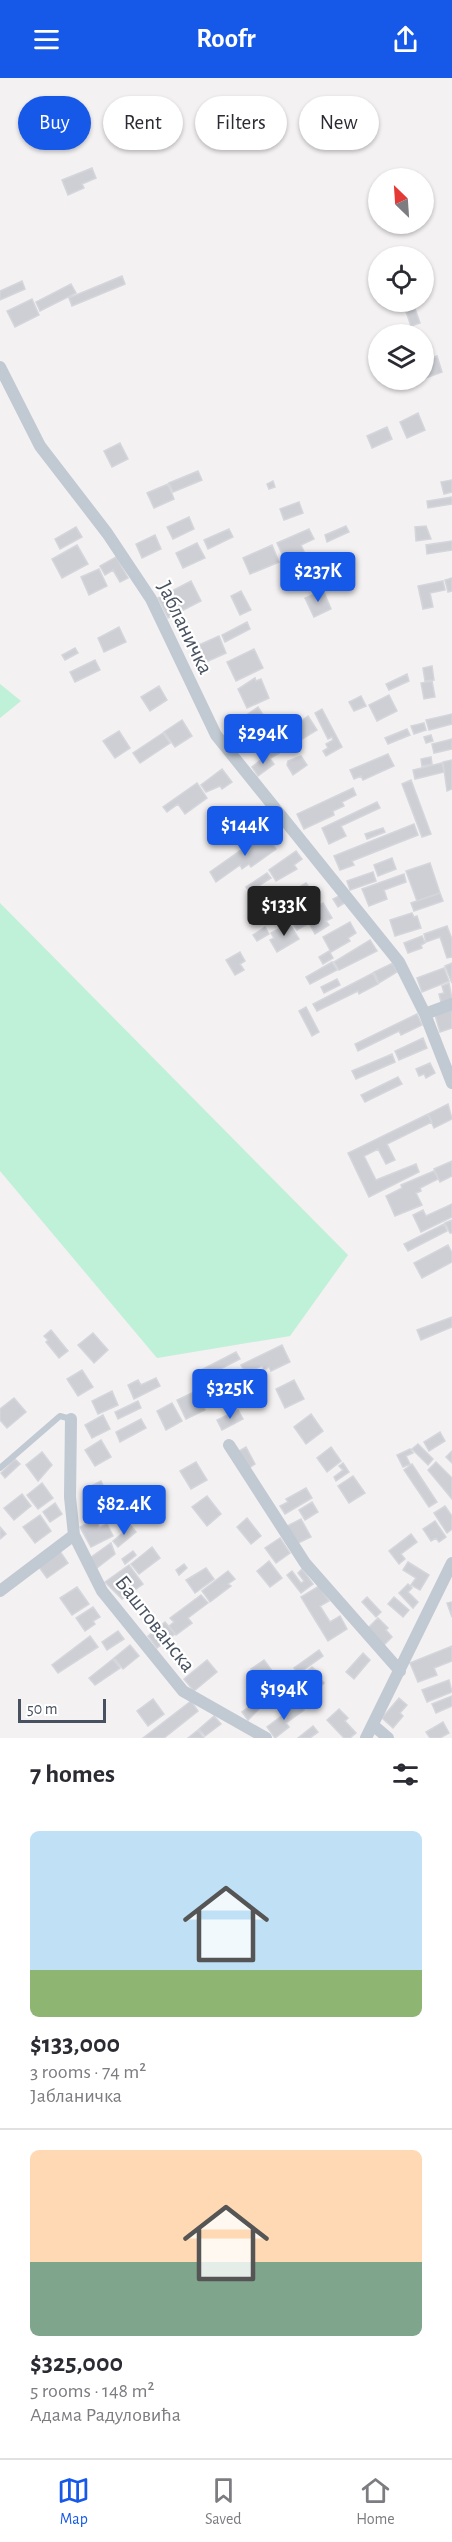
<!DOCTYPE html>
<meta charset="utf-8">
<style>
:root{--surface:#fff;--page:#f7f7f7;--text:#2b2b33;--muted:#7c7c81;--line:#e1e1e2;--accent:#1658e7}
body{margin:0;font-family:"Alegreya Sans",sans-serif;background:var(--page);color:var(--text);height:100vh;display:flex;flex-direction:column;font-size:22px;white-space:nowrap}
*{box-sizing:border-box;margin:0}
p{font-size:20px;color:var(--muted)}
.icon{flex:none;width:33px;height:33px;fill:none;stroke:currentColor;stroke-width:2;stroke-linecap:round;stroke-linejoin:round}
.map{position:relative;height:1660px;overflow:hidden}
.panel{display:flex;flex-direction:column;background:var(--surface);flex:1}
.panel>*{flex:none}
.banner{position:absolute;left:18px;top:18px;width:417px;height:54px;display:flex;gap:12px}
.needle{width:39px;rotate:335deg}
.tools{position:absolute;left:368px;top:90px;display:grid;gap:12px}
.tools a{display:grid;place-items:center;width:66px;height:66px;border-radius:50%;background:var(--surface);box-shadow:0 2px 4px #0004;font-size:30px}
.scale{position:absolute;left:18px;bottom:15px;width:88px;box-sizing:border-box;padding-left:6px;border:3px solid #48515f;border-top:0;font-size:16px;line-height:21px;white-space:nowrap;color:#48515f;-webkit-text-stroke:4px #fff;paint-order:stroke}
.price{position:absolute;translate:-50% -51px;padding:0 14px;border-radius:6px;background:var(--accent);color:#fff;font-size:20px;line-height:39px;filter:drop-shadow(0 2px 3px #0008)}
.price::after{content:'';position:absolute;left:50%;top:36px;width:18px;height:14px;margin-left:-9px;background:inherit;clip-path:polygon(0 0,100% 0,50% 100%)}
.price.active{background:#222;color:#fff}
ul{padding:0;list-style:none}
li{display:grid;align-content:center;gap:12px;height:318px;padding:0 30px}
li+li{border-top:2px solid var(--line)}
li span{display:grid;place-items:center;height:186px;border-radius:9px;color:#555}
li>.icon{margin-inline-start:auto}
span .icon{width:108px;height:108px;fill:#fffc;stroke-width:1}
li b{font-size:26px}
h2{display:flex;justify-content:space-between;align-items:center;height:72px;padding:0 30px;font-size:26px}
.chip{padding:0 21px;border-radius:27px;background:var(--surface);box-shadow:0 2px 4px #0004;font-size:21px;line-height:54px}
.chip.active{background:var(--accent);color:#fff}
header{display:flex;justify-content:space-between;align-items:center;height:78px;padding:0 30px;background:var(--accent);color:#fff;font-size:27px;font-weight:700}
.tab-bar{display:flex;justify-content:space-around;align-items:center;height:84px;border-top:2px solid var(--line);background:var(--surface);font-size:16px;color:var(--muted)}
.tab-bar a{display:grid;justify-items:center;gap:3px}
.tab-bar .active{color:var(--accent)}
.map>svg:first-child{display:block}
.green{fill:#bff0d8}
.building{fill:#cdcfd5;stroke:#d4d6dc;stroke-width:1.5}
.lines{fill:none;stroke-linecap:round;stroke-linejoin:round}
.service{stroke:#c1c9d2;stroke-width:6}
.minor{stroke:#c1c9d2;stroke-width:12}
.labels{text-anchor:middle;stroke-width:4.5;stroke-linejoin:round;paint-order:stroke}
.street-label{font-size:22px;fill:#48515f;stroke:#fff}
</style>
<header><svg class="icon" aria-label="menu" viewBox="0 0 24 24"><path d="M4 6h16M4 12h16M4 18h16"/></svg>Roofr<svg class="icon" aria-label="share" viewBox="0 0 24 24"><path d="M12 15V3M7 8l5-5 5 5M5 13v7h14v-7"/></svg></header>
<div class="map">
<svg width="452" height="1660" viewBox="0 0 452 1660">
<rect width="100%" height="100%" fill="#f3f1f1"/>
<path class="green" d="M0,606l21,17 -21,17z
M0,825l348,352 -58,81 -133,22 -157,-187z"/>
<path class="building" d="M92,90l4,10 -14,6 2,4 -16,7 -6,-15z
M122,198l3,8 -53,22 -3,-8z
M22,203l3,8 -25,11v-9z
M71,206l5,9 -36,18 -4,-9z
M32,221l7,16 -24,12 -8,-16z
M413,225l7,20 -9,3 -7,-20z
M437,278l5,16 -19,7v-18z
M418,335l7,17 -18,8 -7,-16z
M387,349l5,12 -20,9 -5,-12z
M120,365l8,16 -16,8 -8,-16z
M198,393l4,9 -29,12 -4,-9z
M452,402v12l-8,2 -3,-12z
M273,403l2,6 -6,2 -2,-5z
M168,406l6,15 -20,9 -7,-15z
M452,419v7l-24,4 -1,-7z
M299,424l4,11 -19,7 -4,-11z
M189,439l5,12 -21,10 -6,-12z
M346,448l3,6 -22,10 -2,-7z
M426,448l5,13 -15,2 -1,-14z
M76,449l6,10 -22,12 -5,-10z
M229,451l4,8 -25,12 -4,-9z
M309,451l5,10 -13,6 5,11 -19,9 -10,-22z
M155,457l6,14 -19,9 -6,-14z
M452,463v9l-25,4 -1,-9z
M197,465l8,15 -22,10 -7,-15z
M77,467l11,19 -26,14 -10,-19z
M272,467l7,17 -29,12 -7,-16z
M116,479l12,21 -8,4 -7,-12 -8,5 -5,-9z
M99,491l8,17 -18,9 -8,-18z
M452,500v13l-4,1 -3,-12z
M191,503l10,20 -33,17 -10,-20z
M443,503l2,9 -15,3 3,14 -10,2 -5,-23z
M323,512l8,19 -17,8 -9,-19z
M241,513l10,19 -11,5 -9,-19z
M247,544l3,7 -25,13 -3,-7z
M119,549l7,15 -22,10 -6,-14z
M219,558l7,17 -20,9 -7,-17z
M75,570l3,5 -13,7 -3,-5z
M254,571l9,19 -27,13 -9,-19z
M95,582l5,10 -25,12 -5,-10z
M432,588l2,14 -9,1 -2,-13z
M407,596l2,7 -20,9 -3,-6z
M255,600l1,3 5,-2 8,19 -22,10 -9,-19z
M432,603l3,16 -11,2 -3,-16z
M159,608l8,14 -17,11 -9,-14z
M389,617l8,16 -20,10 -8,-16z
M361,618l5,10 -12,5 -5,-9z
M258,629l9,14 -20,13 -9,-13z
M322,631l20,38 -16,9 -3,-5 5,-3 -2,-4 7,-4 -1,-3 -4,2 -13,-26z
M452,636v10l-23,6 -3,-10z
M308,638l9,14 -46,28 -6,-10z
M182,642l10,16 -17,11 -11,-15z
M424,645l2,7 -12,4 -3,-8z
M407,651l3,6 -22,9 -3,-6z
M119,653l11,17 -15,10 -12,-17z
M163,655l7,10 -30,20 -7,-10z
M431,657l2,6 -7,2 -2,-6z
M452,661v10l-18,4 -2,-9z
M388,676l6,12 -31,14 -2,-4 -7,3 -4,-9z
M267,677l7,9 -16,12 -6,-9z
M301,678l6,9 -14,10 -6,-10 1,-4z
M431,679l1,7 -10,2 -1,-7z
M452,682v29l-5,2 -4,-29z
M442,685l2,9 -29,7 -2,-9z
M222,691l10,13 -10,7 -2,-3 -14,6 -5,-7z
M411,702l20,54 -9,3 -20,-53z
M197,705l10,15 -22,16 -7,-10 -11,8 -4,-5z
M353,710l3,7 -14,7 2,4 -11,5 1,4 -30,14 -7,-15z
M377,724l3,6 -39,18 5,10 -17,8 -7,-16z
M256,729l13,17 -26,18 -12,-17z
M414,746l4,11 -66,26 2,4 -14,5 -6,-14z
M383,750l2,4 -18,7 -2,-5z
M265,755l11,16 -25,18 -2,-3 -7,5 -2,-4 -24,17 -6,-10z
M296,773l6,8 -8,6 3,4 -21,12 -7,-11z
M392,780l4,11 -18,7 -4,-11z
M430,785l10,30 -23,8 -11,-30z
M373,794l3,9 -26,9 -3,-9z
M267,795l4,5 -22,14 -3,-5z
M404,796l2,8 -22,8 3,9 -18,7 -7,-17z
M306,805l8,12 -19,13 -3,-5 -31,19 -5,-8z
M257,815l6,9 -7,5 -5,-10z
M440,815l3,8 -29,10 -3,-8z
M341,817l5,7 -8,5 -5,-8z
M323,825l9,15 -6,3 3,4 -14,9 -6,-11 -12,7 -5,-8z
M412,835l2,4 3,-1 4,12 -26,8 -5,-16z
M350,844l6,11 -8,5 2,3 -19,11 -8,-15z
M289,845l10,16 -22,13 -7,-12 4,-2 -3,-5z
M447,848l5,13v18l-5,1 -7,-21 -14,5 -2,-8z
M265,849l4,7 -12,7 -4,-6z
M422,858l3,7 -4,2 1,3 -14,5 -4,-10z
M370,862l7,11 -38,19 -5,-8z
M329,873l4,7 -10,6 -4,-7z
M240,874l5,9 -5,3 4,6 -9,5 -9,-15z
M332,884l5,8 -27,14 -4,-7z
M393,885l4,9 -18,11 -5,-11z
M452,885v20l-7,-17z
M444,890l5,13 -27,11 -5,-14z
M373,895l5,11 -19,10 -1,-3 -41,20 -4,-7z
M337,901l3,6 -16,8 -3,-6z
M449,905l3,16 -11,3 -2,-8 5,-1 -2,-7z
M306,929l13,25 -7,4 -13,-25z
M452,931v19l-12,4 -5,-17z
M417,936l5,11 -21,10 -2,-4 -41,20 -3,-7z
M423,960l4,10 -28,12 -4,-9z
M392,976l3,8 -39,17 -4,-8z
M430,985l5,10 -9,5 -2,-4 -5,2 -3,-7z
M398,999l4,7 -37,18 -4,-7z
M448,1026l4,15 -18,9 -6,-14z
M428,1036l4,8 -45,22 8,16 -9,4 -8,-15 -14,7 12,24 40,-16 3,8 -50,25 -21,-44z
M452,1083v15l-12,6 -6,-13z
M434,1093l4,8 -18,9 1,3 -5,2 6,12 -27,11 -9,-20 16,-8 -1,-3z
M452,1126v13l-31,15 -8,-17 10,-5 3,6z
M452,1142v13h-2l-5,-10z
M444,1146l3,7 -39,20 -4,-7z
M448,1167l4,8v9l-30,16 -8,-15z
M452,1239v10l-31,13 -4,-10z
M51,1252l17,21 -9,7 -13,-16 2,-2 -4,-4z
M93,1255l15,17 -14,13 -16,-18z
M282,1267l8,17 -19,9 -2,-4 -5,3 -2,-4 -16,7 -5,-8z
M236,1274l4,7 -35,18 -4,-7z
M82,1292l11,17 -15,9 -11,-17z
M224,1296l5,9 -22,11 -5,-9z
M156,1300l4,8 -26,13 -6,-14 10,-5 3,5z
M294,1302l10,19 -19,9 -9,-19z
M112,1313l6,14 -20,9 -6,-13z
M196,1313l9,19 -19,9 -9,-19z
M14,1320l12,14 -19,16 -7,-8v-11z
M138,1323l3,7 -23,11 -3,-7z
M172,1325l10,18 -16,9 -9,-19z
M238,1332l5,9 -21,11 -5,-10z
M311,1336l12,17 -17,13 -12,-17z
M103,1337l7,14 -18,9 -7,-13z
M141,1341l5,9 -26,14 -4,-10z
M440,1354l5,9 -16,10 -5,-9z
M101,1362l10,17 -16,9 -10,-16z
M418,1366l15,15 -5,6 -16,-16z
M246,1369l9,17 -6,4 -10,-17z
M331,1369l10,14 -14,11 -10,-14z
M410,1371l3,4 -7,3 4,8 -7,3 -6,-12z
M452,1373v12l-6,-6z
M42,1374l10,13 -14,16 -12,-16z
M15,1381l5,5 -15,14 -4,-5z
M196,1384l11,18 -16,9 -11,-18z
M436,1384l16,16v21l-24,-29z
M343,1385l6,9 -13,9 -2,-4 9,-7 -4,-4z
M412,1386l25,38 -8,5 -25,-37z
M353,1398l12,17 -16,10 -11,-17z
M101,1403l5,11 -12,5 -5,-10z
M42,1405l11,15 -15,11 -11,-14z
M137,1409l1,4 -18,8 -2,-4z
M306,1410l6,10 -27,16 -5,-8 8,-4 -2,-3z
M22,1416l9,12 -17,14 -10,-12z
M116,1418l2,4 -25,11 -3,-7z
M207,1418l14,18 -14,12 -15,-19z
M312,1424l6,10 -13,8 -6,-10z
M55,1425l7,11 -12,8 -7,-10z
M136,1427l7,10 -9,6 -6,-10z
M445,1428l7,10v13l-5,4 -13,-20z
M40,1437l11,16 -16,12 -12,-16z
M97,1440l2,10 8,-4 6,12 -22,11 -11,-20z
M247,1440l14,18 -10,8 -14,-17z
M301,1441l10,18 -15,7 -9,-18z
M435,1443l11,16 -7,5 -3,-4 -5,3 -8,-12z
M131,1448l5,6 -18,15 -5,-6z
M0,1449l6,7 -6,5z
M411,1456l6,8 -16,12 4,5 -6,5 -10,-13z
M280,1460l10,15 -14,10 -11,-15z
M111,1465l4,11 -18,14 -7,-10z
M152,1469l8,11 -21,16 -8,-10z
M59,1472l9,13 -21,15 -8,-11z
M133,1473l3,4 -11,9 -3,-5z
M269,1483l13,17 -12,9 -13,-16z
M408,1484l21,13 -9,15 -9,-5 5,-7 -13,-8z
M184,1486l3,4 -8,7 -3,-5z
M129,1487l14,19 -21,15 -17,-17z
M206,1490l8,11 -19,14 -9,-13z
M302,1491l11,15 -12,9 -14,-18 5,-4 9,12 3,-2 -6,-8z
M228,1493l7,8 -7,5 3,2 -21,16 -8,-11z
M408,1506l4,4 -4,4 10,10 -5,6 -14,-15z
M319,1508l10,15 -9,5 10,16 10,-6 7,13 -19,12 -27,-44z
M77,1509l12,17 -17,11 -12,-17z
M201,1517l7,8 -20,15 4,5 -16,12 -7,-9 5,-4 -4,-4z
M367,1519l14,15 -5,5 -14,-15z
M394,1519l15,13 -6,7 -15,-13z
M452,1524v15l-5,-14z
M93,1529l7,10 -7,4 2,3 -10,7 -9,-13z
M378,1540l10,10 -2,2 6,7 -8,8 -17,-16z
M165,1544l10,12 -18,14 -9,-12z
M118,1553l6,8 -17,11 -5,-8z
M90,1558l8,11 -40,26 -6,-8z
M130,1567l9,11 -16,13 -9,-11z
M452,1568v15l-18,7 3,7 -19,7 -8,-19z
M319,1572l4,6 -25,18 -4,-6z
M363,1575l7,7 -16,19 -8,-7z
M113,1581l7,9 -25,17 -6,-7z
M207,1582l10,12 -23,19 -10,-12z
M264,1582l12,16 -16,12 -4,-6 3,-2 -8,-11z
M312,1589l6,5 -11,10 -5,-6z
M288,1594l10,12 -21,18 -10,-12z
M317,1598l7,7 -19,18 -6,-7z
M449,1602l3,12 -25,10 -5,-12z
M263,1618l4,5 -19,19 -6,-8z
M452,1618v10l-16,7 -4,-9z
M399,1620l8,7 -7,8 3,3 -10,12 -11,-10z
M153,1621l11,15 -16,12 -11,-15z
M191,1623l7,10 -34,27h-21z
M299,1625l5,7 -18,13 3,4 -14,11 -8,-11z
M339,1631l9,9 -3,3 11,12 -6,5h-6l-17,-18z
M214,1638l7,8 -16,12 -6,-7z
M443,1644l6,11 -9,5h-10l-4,-6z
M313,1648l5,6 -8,6h-12z
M198,1652l6,8h-16z"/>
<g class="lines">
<path class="service" d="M0,1390l60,-52 11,3"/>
<path class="minor" d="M0,289l40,79 67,87 44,66 65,136 183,227 26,52 27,69
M425,936l27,-10
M71,1341l-1,78 4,38 28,56 81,100 83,47
M229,1367l76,118 95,108
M0,1513l74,-56
M373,1647l15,13
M366,1660l86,-175"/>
</g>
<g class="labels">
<g class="street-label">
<text transform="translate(186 549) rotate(64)" y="8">Јабланичка</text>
<text transform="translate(156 1545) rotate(52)" y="8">Баштованска</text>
</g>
</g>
</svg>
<div class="tools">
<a><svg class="needle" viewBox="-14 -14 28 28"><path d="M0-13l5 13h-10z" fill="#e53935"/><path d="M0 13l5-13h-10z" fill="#7c7c81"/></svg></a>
<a><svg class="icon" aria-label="locate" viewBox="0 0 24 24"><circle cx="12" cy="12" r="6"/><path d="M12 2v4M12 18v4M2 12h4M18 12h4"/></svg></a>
<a><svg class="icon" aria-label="layers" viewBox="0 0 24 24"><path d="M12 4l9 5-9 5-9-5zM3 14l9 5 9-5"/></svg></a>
</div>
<div class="scale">50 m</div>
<b class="price" style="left:318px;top:525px">$237K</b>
<b class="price" style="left:263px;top:687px">$294K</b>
<b class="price" style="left:245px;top:779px">$144K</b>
<b class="price active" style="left:284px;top:859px">$133K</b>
<b class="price" style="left:230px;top:1342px">$325K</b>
<b class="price" style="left:124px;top:1458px">$82.4K</b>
<b class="price" style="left:284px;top:1643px">$194K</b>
<div class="banner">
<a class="chip active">Buy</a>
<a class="chip">Rent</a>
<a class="chip">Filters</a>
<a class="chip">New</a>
</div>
</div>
<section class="panel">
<h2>7 homes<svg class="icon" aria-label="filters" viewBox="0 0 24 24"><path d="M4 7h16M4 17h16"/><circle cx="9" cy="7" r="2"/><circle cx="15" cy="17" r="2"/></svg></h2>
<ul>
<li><span style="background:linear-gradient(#bfe0f5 75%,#8fb573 0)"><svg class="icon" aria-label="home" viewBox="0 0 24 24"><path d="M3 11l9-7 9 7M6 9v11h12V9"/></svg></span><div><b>$133,000</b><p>3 rooms · 74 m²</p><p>Јабланичка</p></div></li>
<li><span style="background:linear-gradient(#ffd9b3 60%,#7fa58c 0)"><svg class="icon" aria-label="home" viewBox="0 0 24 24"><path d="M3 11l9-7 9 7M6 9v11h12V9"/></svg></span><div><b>$325,000</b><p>5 rooms · 148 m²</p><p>Адама Радуловића</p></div></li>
</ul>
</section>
<nav class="tab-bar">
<a class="active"><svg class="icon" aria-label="map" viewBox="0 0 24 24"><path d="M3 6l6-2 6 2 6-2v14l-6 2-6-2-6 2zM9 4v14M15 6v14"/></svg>Map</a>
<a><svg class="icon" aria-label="saved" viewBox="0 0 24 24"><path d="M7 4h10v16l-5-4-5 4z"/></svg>Saved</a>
<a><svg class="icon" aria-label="home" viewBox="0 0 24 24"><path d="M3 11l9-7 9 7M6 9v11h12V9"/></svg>Home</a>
</nav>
